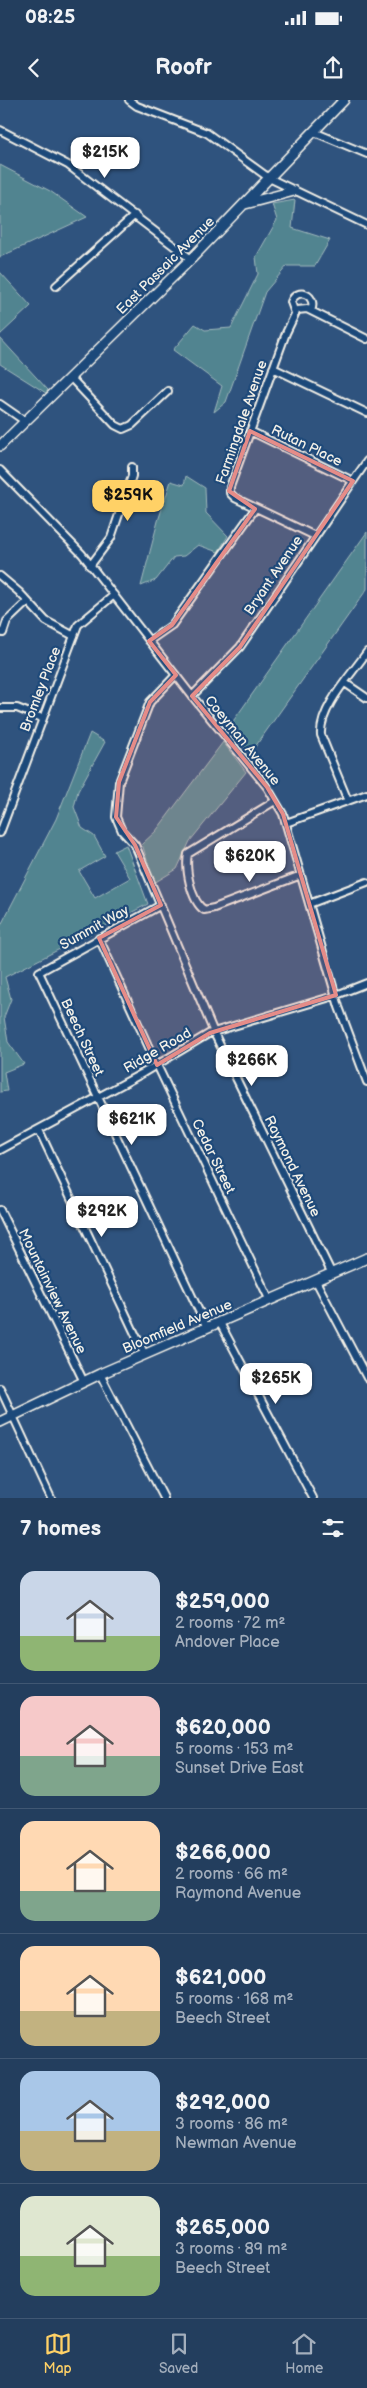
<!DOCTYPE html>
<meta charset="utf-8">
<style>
:root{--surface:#233e5e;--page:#2b4564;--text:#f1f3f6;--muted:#a3aebc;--line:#405773;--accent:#ffd166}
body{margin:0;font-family:"Balsamiq Sans",sans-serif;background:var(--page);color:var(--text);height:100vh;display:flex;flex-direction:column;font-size:19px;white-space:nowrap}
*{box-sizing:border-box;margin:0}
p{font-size:16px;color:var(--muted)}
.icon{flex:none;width:28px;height:28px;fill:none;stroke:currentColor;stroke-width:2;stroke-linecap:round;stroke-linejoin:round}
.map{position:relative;height:1398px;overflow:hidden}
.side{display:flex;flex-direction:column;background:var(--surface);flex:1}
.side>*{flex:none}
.price{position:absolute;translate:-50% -42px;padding:0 11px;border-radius:10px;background:#fff;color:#222;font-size:16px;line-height:32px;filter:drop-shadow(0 1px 2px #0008)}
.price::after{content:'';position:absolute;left:50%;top:30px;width:15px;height:11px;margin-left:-8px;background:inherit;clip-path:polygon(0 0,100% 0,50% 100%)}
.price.current{background:var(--accent);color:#111}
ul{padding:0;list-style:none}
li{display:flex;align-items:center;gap:15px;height:125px;padding:0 20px}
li+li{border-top:1px solid var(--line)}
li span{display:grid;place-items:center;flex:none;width:140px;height:100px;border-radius:15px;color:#555}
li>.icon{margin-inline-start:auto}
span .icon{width:60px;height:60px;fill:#fffc;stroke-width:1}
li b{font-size:21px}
h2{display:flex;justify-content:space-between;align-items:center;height:60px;padding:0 20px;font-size:21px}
.status{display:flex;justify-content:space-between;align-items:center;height:35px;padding:0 25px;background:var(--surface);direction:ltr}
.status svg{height:14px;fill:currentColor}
header{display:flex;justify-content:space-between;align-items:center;height:65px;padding:0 20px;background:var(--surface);font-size:22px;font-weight:600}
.dock{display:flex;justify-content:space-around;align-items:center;height:70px;border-top:1px solid var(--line);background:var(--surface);font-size:14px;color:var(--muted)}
.dock a{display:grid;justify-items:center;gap:2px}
.dock .current{color:var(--accent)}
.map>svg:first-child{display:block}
.green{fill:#518490;stroke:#a2babc}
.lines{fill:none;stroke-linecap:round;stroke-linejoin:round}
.street-casing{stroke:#f4f1e8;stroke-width:10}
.secondary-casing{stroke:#f4f1e8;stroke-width:12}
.street{stroke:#1f4a7a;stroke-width:6}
.secondary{stroke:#1f4a7a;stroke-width:9}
.marked{fill:#e58c88;fill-opacity:0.2;stroke:#e58c88;stroke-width:4;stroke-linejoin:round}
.labels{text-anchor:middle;stroke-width:4.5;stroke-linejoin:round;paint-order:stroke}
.street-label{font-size:14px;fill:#f4f1e8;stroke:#1f4a7a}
</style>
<div class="status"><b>08:25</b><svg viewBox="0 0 49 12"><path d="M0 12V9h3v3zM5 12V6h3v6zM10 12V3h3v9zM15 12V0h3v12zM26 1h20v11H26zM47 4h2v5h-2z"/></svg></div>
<header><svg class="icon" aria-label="back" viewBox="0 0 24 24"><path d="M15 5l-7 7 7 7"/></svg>Roofr<svg class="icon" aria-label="share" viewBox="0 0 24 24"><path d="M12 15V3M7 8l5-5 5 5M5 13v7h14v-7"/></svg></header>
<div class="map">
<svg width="367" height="1398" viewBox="0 0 367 1398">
<rect width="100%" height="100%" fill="#2f537e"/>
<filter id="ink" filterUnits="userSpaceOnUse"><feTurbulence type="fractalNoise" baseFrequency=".02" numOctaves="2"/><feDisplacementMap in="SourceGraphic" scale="10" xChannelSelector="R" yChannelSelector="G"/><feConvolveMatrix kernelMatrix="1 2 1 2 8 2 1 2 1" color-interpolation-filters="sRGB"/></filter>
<g filter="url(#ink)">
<path class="green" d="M0,65l50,26 37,26 -87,40z
M295,100l-3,28 38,12 -15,26h-28l-22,26 -39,110 -12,10 8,-26 -49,-36 22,-26 10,6 26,-2 27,-54 -2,-17 21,-37 -5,-16z
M0,172l31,34 -31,29z
M0,238l48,52 -2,3 -46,-29z
M186,376l19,12 1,25 22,23 -10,16 -20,-7 -14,11 -10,1 -18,23 -15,6 17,-65 13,-40 13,4z
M367,432v57l-117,165 -21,-27z
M90,633l15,9 -27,49 -4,16 8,21 12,8 11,20 -26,15 16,27 35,-20 -16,-27 12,-6 22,59 -143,73 6,22 -7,18 4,25 16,22 -20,8 3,19 -7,1v-165l56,-108z
M223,642l23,30 -56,69 -13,28 -23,14 -12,-39 14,-13z"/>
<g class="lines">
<defs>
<path id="street" d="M129,0l8,6 70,27 62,45 98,47
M0,30l68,35 123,94
M314,32l53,22
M56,186l79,-71
M295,213l-4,-11c6,-16 27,-7 20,9
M273,268l94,45
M70,277l45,48 8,4 9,-4 36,-34
M0,304l26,18
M250,331l103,50
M0,370l82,84 110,142 75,91 16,27 56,193 28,75
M315,436l-80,-38 -5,-5v-6l56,-154 11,-23 10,-1 60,30
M90,466l21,-28 21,-62v-9
M0,476l19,16 27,29 28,15
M3,533l4,-12 20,-19
M149,541l23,-16 83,-116
M176,575l-26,27 -31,80 -3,35 6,14 13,14 80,190 117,239
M345,583l22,15
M192,596l48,-49 127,-186
M0,608h17l25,10
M275,701l-87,53c-3,15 3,47 16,56l10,-2 87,-33
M348,701l-27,-66c-2,-27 31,-61 46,-83
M286,723l81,-29
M0,733l78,-208 36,-30
M309,804l58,-22
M161,805l-122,67 168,356
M99,838l58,127 113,236
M39,1030l106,225
M0,1050l143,-77 67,-40 124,-37 33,-13
M0,1110l84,172
M316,1181l51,97
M220,1223l93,175
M100,1274l64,124
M0,1288l51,110"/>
<path id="secondary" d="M245,104l49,-13
M0,346l191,-187 153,-159
M0,1322l100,-48 267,-116"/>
</defs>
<use href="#street" class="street-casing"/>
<use href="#secondary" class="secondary-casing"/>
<use href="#street" class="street"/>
<use href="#secondary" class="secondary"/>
</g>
</g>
<path class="marked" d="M250,331l103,50 -113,166 -48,49 75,91 16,27 53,181 -126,38 -53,32 -58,-127 62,-33 -26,-60 -19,-28 3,-35 31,-80 26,-27 -27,-34 23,-16 83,-116 -26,-18z"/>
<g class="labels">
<g class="street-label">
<text transform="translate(165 165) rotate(-45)" y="5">East Passaic Avenue</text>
<text transform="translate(241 322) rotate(-71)" y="5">Farmingdale Avenue</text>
<text transform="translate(307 345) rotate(26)" y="5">Rutan Place</text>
<text transform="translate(273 475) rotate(-56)" y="5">Bryant Avenue</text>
<text transform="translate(40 589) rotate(-69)" y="5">Bromley Place</text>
<text transform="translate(243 640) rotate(51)" y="5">Coeyman Avenue</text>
<text transform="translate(94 827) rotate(-29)" y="5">Summit Way</text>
<text transform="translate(83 937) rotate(65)" y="5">Beech Street</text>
<text transform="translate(157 950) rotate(-30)" y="5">Ridge Road</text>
<text transform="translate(214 1056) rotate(64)" y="5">Cedar Street</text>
<text transform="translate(293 1066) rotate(64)" y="5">Raymond Avenue</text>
<text transform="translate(53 1191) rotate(64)" y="5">Mountainview Avenue</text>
<text transform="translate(177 1226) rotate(-23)" y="5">Bloomfield Avenue</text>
</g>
</g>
</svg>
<b class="price" style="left:105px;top:79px">$215K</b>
<b class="price current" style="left:128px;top:422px">$259K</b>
<b class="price" style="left:250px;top:783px">$620K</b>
<b class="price" style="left:252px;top:987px">$266K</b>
<b class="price" style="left:132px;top:1046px">$621K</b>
<b class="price" style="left:102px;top:1138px">$292K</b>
<b class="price" style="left:276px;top:1305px">$265K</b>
</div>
<section class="side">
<h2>7 homes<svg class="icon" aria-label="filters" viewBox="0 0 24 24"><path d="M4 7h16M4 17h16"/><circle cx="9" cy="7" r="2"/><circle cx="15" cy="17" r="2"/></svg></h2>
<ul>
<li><span style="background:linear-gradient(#c9d6e8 65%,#8fb573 0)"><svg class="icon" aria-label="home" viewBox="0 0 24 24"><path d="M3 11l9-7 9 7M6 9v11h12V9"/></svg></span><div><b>$259,000</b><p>2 rooms · 72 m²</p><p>Andover Place</p></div></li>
<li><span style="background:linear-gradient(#f6c9c9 60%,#7fa58c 0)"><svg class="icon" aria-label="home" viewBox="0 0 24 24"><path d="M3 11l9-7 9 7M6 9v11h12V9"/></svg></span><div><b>$620,000</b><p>5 rooms · 153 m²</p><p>Sunset Drive East</p></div></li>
<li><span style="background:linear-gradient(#ffd9b3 70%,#7fa58c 0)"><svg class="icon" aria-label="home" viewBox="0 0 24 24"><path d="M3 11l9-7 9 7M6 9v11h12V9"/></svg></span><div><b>$266,000</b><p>2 rooms · 66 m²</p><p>Raymond Avenue</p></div></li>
<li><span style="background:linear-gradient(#ffd9b3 65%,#c2b280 0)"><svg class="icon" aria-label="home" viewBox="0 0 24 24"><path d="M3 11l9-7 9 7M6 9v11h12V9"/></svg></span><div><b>$621,000</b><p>5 rooms · 168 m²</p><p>Beech Street</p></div></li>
<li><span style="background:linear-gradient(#a9c7e8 60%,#c2b280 0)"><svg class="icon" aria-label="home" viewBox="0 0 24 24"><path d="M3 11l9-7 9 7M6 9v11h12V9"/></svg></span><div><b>$292,000</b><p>3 rooms · 86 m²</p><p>Newman Avenue</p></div></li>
<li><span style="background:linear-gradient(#dfe7d0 60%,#8fb573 0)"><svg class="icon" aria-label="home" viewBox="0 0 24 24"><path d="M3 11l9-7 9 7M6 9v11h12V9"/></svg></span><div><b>$265,000</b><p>3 rooms · 89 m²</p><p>Beech Street</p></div></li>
</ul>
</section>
<nav class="dock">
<a class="current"><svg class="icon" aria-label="map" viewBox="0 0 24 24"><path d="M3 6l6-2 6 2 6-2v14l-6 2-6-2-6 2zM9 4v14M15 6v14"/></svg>Map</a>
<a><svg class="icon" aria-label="saved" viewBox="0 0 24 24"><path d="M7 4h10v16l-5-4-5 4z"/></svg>Saved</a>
<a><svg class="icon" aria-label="home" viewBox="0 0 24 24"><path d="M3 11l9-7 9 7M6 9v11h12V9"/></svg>Home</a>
</nav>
